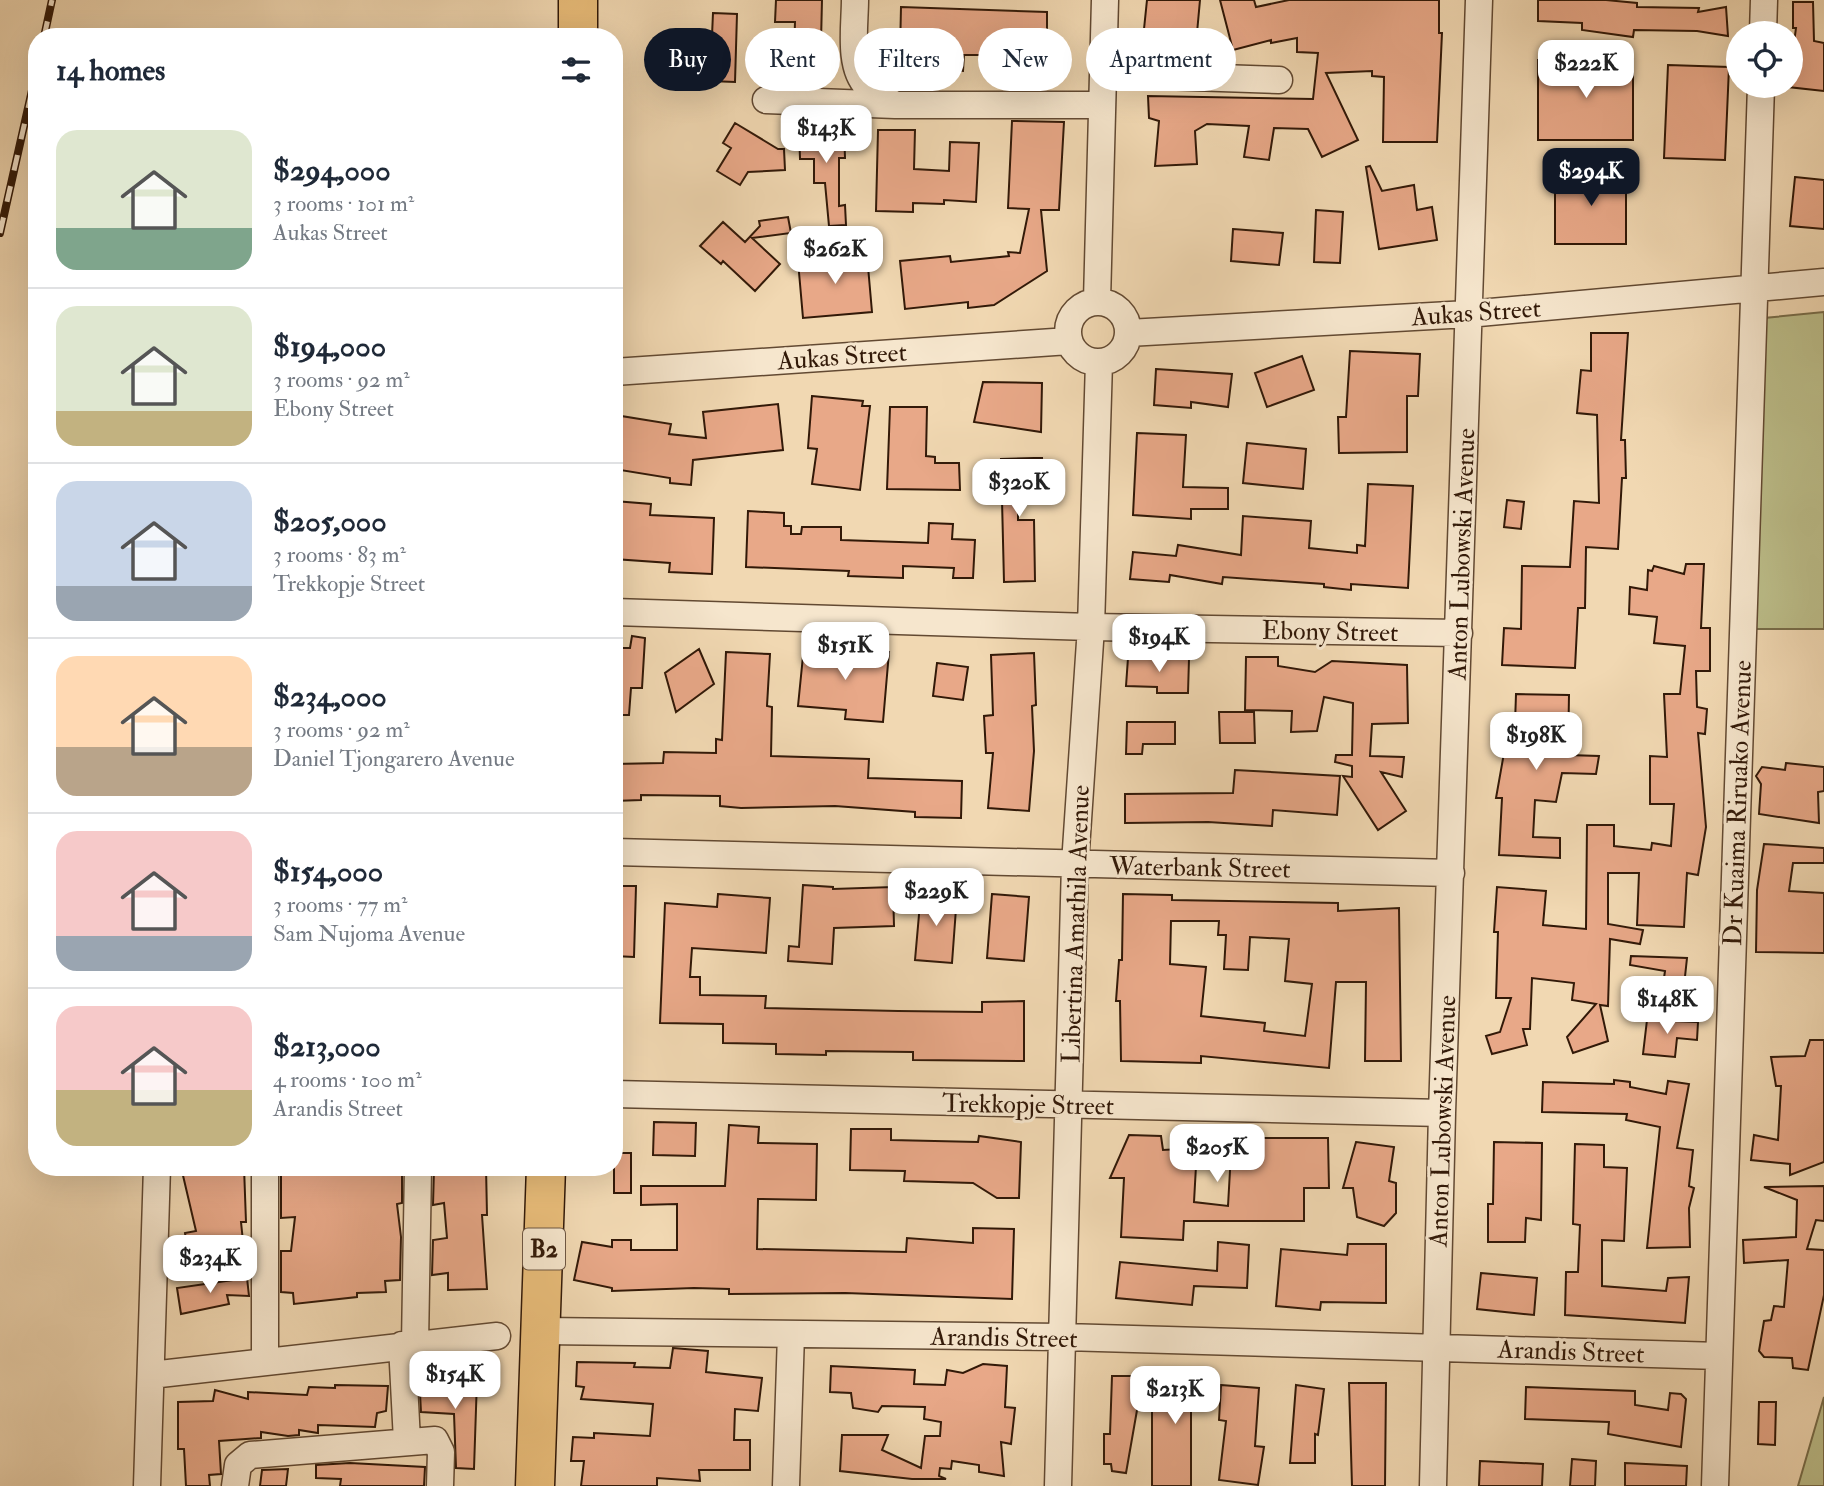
<!DOCTYPE html>
<meta charset="utf-8">
<style>
:root{--surface:#fff;--page:#f2f2f3;--text:#1f2937;--muted:#747a83;--line:#e0e1e3;--accent:#111827}
body{margin:0;font-family:"IM FELL Double Pica",serif;background:var(--page);color:var(--text);height:100vh;display:flex;flex-direction:column;font-size:26px;white-space:nowrap}
*{box-sizing:border-box;margin:0}
p{font-size:23px;color:var(--muted)}
.icon{flex:none;width:38px;height:38px;fill:none;stroke:currentColor;stroke-width:2;stroke-linecap:round;stroke-linejoin:round}
.map{position:relative;flex:1;overflow:hidden}
.details{position:absolute;left:28px;top:28px;width:595px;height:1148px;display:flex;flex-direction:column;background:var(--surface);border-radius:28px;box-shadow:0 7px 28px #0002}
.details>*{flex:none}
.guide{position:absolute;left:644px;top:28px;width:665px;height:63px;display:flex;gap:14px}
.controls{position:absolute;left:1726px;top:21px;display:grid;gap:14px}
.controls a{display:grid;place-items:center;width:77px;height:77px;border-radius:50%;background:var(--surface);box-shadow:0 7px 28px #0002;font-size:35px}
.price{position:absolute;translate:-50% -60px;padding:0 16px;border-radius:14px;background:#fff;color:#222;font-size:23px;line-height:46px;filter:drop-shadow(0 2px 4px #0008)}
.price::after{content:'';position:absolute;left:50%;top:42px;width:21px;height:16px;margin-left:-10px;background:inherit;clip-path:polygon(0 0,100% 0,50% 100%)}
.price.current{background:var(--accent);color:#fff}
ul{padding:0;list-style:none}
li{display:flex;align-items:center;gap:21px;height:175px;padding:0 28px}
li+li{border-top:2px solid var(--line)}
li span{display:grid;place-items:center;flex:none;width:196px;height:140px;border-radius:21px;color:#555}
li>.icon{margin-inline-start:auto}
span .icon{width:84px;height:84px;fill:#fffc;stroke-width:1}
li b{font-size:30px}
h2{display:flex;justify-content:space-between;align-items:center;height:84px;padding:0 28px;font-size:30px}
.tag{padding:0 24px;border-radius:32px;background:var(--surface);box-shadow:0 7px 28px #0002;font-size:24px;line-height:63px}
.tag.current{background:var(--accent);color:#fff}
.map>svg:first-child{display:block}
.green{fill:#bcbe8a;stroke:#776c49;stroke-width:2}
.building{fill:#e8a888;stroke:#321908;stroke-width:2;fill-rule:evenodd}
.lines{fill:none;stroke-linecap:round;stroke-linejoin:round}
.minor-casing{stroke:#624932;stroke-width:29}
.highway-casing{stroke:#321908;stroke-width:41}
.minor{stroke:#f6e6cd;stroke-width:26}
.highway{stroke:#e8bc79;stroke-width:38}
.rail-casing{stroke:#321908;stroke-width:8}
.rail{stroke:#f6e6cd;stroke-width:5;stroke-dasharray:16;stroke-linecap:butt}
.labels{text-anchor:middle;stroke-width:6;stroke-linejoin:round;paint-order:stroke}
.shield{fill:#f6e6cd;stroke:#6d5643;stroke-width:2}
.shield-label{font-size:24px;font-weight:bold;fill:#321908}
.street-label{font-size:26px;fill:#321908;stroke:#f6e6cd}
</style>
<div class="map">
<svg width="1824" height="1486" viewBox="0 0 1824 1486">
<rect width="100%" height="100%" fill="#f1d8b2"/>
<filter id="stains"><feTurbulence type="fractalNoise" baseFrequency=".00286" numOctaves="4"/><feColorMatrix values="0 0 0 0 .2 0 0 0 0 .09 0 0 0 0 .02 0 0 0 .5 -.17"/></filter>
<radialGradient id="worn" r=".72"><stop offset=".6" stop-color="#630" stop-opacity="0"/><stop offset="1" stop-color="#630" stop-opacity=".3"/></radialGradient>
<path class="green" d="M1824,312v317h-69l9,-311z
M1824,1397v89h-26z"/>
<path class="building" d="M776,0h46l-2,84h-28v-7l-28,-1v-22h30l1,-32h-20z
M1147,0h53l-3,33 -53,-4z
M1220,0h34l2,7 33,-7h150v33h3l-5,109h-54l1,-65 -12,-1v-5l-46,2 32,67 -36,17 -14,-28 -34,-1 -5,32 -25,-3 5,-31 -42,-2 -12,7 2,33 -42,2 4,-45 -10,-3 -1,-22 165,3 5,-46 -21,-1v-14l-26,5v-3l-38,10z
M1538,0h68l31,3v4l62,1 -1,4 28,-5 2,29 -31,-5 -63,-1 -1,7 -51,-7v-7l-44,-2z
M1793,2h20l1,39 10,2v48l-36,-4 8,-59h-3z
M901,7l146,5v43h-83l-1,16 -15,-1 1,-16 -49,-2z
M713,13l24,1 -2,68 -25,-1z
M1633,59v81h-95v-80z
M1668,65l61,2 -4,93 -61,-2z
M1012,121l52,1 -5,88h-18l6,61 -53,34 -26,3v-6l-63,7 -5,-48 50,-5 1,6 58,-6 -1,-4 12,1 9,-44 -21,-1z
M735,123l43,26h6l1,21 -37,2 -8,13 -23,-14 14,-23 -8,-5z
M844,127l1,31h-6v48l6,-1 1,20 -17,1 -4,-43h-11v-24h-14l-1,-31z
M878,130h37l-1,39 35,2 1,-29 29,1 -3,59 -32,-2v4l-31,-1v9l-37,-1z
M1370,166l12,25 32,-6 3,25 15,-3 5,33 -58,9 -13,-82z
M1555,173h71v71h-71z
M1795,177l29,3v49l-34,-3z
M1316,210l27,2 -3,51 -26,-1z
M788,217l3,16 -39,5 28,26 -25,27 -32,-30 -2,3 -21,-18 23,-24 22,20 15,-16 -1,-5z
M1233,229l50,4 -4,32 -48,-4z
M867,255l5,57 -69,6 -5,-57z
M1591,333h37l-7,107h4l1,38h-4l-4,71 -32,-2 -1,61h-7l-3,60 -73,-3 2,-37 17,1 1,-63 48,1 4,-66 25,2 -2,-88 -20,-2 4,-43 10,1z
M1350,351l70,3 -2,42h-11v56l-68,1 -1,-36h8z
M1302,356l12,34 -47,17 -12,-34z
M1156,369l76,5 -4,33 -37,-5v6l-37,-3z
M983,382l59,1 -1,49 -67,-10z
M812,396l51,5 -1,5h8l-10,84 -48,-6 5,-35 -9,-1z
M778,404l5,46 -90,10 -2,25 -21,-2v-5l-56,-9 7,-53 50,8 -2,10 37,4 -3,-26z
M890,407h37l-1,49 9,1v6h24l1,27 -73,-1z
M1137,433l49,2 -3,52 45,1v21h-37v10l-58,-4z
M1247,443l59,6 -3,40 -60,-6z
M1034,458h8l1,28 -25,1v33h16l1,61 -31,1 -3,-123z
M1368,484l45,2 -5,102 -57,-4v6l-27,-3v-3l-101,-7 -1,7 -52,-9 -1,7 -39,-3 3,-27 43,4 2,-11 63,10 2,-39 68,5 -2,27 48,5v-8l8,1z
M1507,500l17,2 -3,27 -17,-2z
M614,501l37,3 -1,11 64,3 -2,56 -43,-2 1,-9 -56,-4z
M748,511l36,2v13h7v8h10l1,-7h39v13l87,3 1,-20 24,1 -1,15 23,1 -2,38h-20l1,-10 -51,-2v12l-55,-2 1,-5 -103,-4z
M1686,564h18l-3,64h9v43h-14l1,36 10,2 -2,25 -7,-1 8,94 -8,48 -11,-2 -3,54 -47,-2 2,-52h-31v51l35,6 -3,14 -30,-5 -2,67 -8,-1 8,36 -35,12 -6,-16 29,-33 -24,-4 2,-17 -42,-5 -2,51h-7l4,16 -35,9 -6,-18 14,-4 11,-34h-15l2,-66h-4l3,-45 49,4 -3,34 43,4 1,-104h27v21l37,4 1,-7 19,3 3,-42h-24v-48l17,1 -3,-63h16l5,-48 -31,-3 3,-26 -28,-3 1,-27 17,3 1,-20 4,1 2,-5 30,8z
M632,636l13,2 -3,50h-11l-2,27h-15v-67h16z
M804,646l85,6 -6,70 -38,-3 1,-9 -48,-4z
M699,649l15,35 -38,28 -11,-39z
M726,652l44,2 -3,52 5,1 -1,49 98,3 -1,19 94,3 -1,37 -46,-1v-5l-80,-6 -94,2 -21,-2v-10l-79,-1v5l-27,1v-37l49,-1 1,-11 52,1v-14l6,1z
M1034,653l2,52 -4,1 2,45 -5,60 -41,-3 5,-55h-7l-2,-37 9,-1 -2,-60z
M1246,657h32v9l37,6 17,-11 75,4 1,58 -36,1 -2,32 34,1 -2,20 -21,-5 25,39 -28,19 -35,-54 9,1v-11l-17,-4 1,-7h16l1,-52 -29,-6 -7,34 -26,1 1,-21 -47,-1z
M1128,658l61,1 -1,34h-31v-6l-31,-1z
M937,663l31,4 -5,33 -30,-4z
M1516,694l53,1 -1,60 31,1 -3,18 -34,-1 -6,29 -21,-2 -2,37 27,1v20l-61,-3 3,-57h-6l8,-45h10z
M1219,712h35l1,31h-35z
M1127,722h48v22h-32l-1,10h-16z
M1786,763l38,4v24l-6,1 1,31 -60,-9 2,-30 -5,-8 6,-9 23,3z
M1235,770l105,6 -3,39 -64,-5 -1,16 -64,-4 -83,1v-29l108,-1z
M1764,844l60,4v15h-31l-4,28 35,2v60l-68,-1 1,-62z
M803,885l30,2v2l60,-2 1,39 -60,2 -2,36 -44,-3 1,-15 10,1z
M614,886h22l-2,71 -20,-1z
M921,892l36,3 -5,68 -37,-3z
M718,894l52,4 -4,55 -74,-5 -2,29h10v18l66,1 -1,12 133,3 84,1v-10l42,-1v60l-111,-1v-8l-87,-1v4l-50,-1v-10l-53,-1v-19l-63,-1 5,-120 52,4z
M992,894l37,3 -5,64 -37,-3z
M1123,894l49,1v5l166,3v8l61,-3 2,153h-36l1,-79h-30l-7,86 -128,-12v7l-80,-2 -1,-60h-4l3,-41h3zM1171,921h48l-1,14h8l-2,34 24,1 2,-33 39,2 -4,42 27,3 -7,52 -41,-5 1,-8 -64,-7 5,-49 -36,-3z
M1631,956l56,2 -4,37 -21,-3 3,-21 -35,-6z
M1647,1020l51,2 -1,18 -20,-2 -2,19 -32,-3z
M1810,1040h14v122l-34,13v-11l-39,-4 3,-25 24,5 3,-54h-5l-5,-29 34,-1z
M1614,1080l16,2v5l36,7 2,-13 21,3 -12,64 16,2 -4,36 5,2 -5,20 1,39 -43,1 13,-121 -34,-7 1,-6 -85,-2 1,-30 71,2z
M654,1122l42,1 -1,33 -42,-1z
M729,1125l30,2 -1,16 59,1 -1,56 -58,-1 -1,50 149,3 1,-14 66,5v-15l41,1 -2,70 -167,-6 -116,1v-5l-35,-1 -82,3v-3l-38,-8 8,-38 30,5v-7h19v10h46v-46l-36,1v-19h84z
M851,1129h40v11l87,2 1,-6 42,6 -2,56h-22l-24,-15 -69,-2 1,-10 -55,-1z
M1129,1135l32,1 2,14 34,-2 -3,54 34,4 4,-71 30,3h66l1,50h-25v33h-120l-1,19 -62,-3 3,-59h-14z
M1356,1142l38,5 -5,34 7,2v30l-12,13 -27,-9 -4,-29h-10z
M1494,1142l48,1 -1,77 -15,-2 -1,24h-37v-38h5z
M1575,1144l29,1v22l23,1 -3,73 -22,-1v46l64,5 2,-13 21,-1 -4,46 -120,-8 1,-43h12l2,-47 -7,-1z
M614,1153h17v40h-17z
M181,1167h63l2,55h-5l4,39 -56,-1 -4,-27 11,-2z
M281,1167l121,2v34l-5,1 4,33 -1,43 -15,1 1,11 -29,1v4l-63,7 -1,-11 -12,-1v-41h10l4,-34 -14,1z
M486,1167l1,48h-5l5,74 -39,1v-17l-16,2 1,-35 14,-2 -3,-35 -11,2 1,-36z
M1824,1186v35l-8,-1 -9,29 17,1v45l-16,75 -15,-2 -1,-10 -28,-1 -5,-6 5,-30 7,-1 3,-14 10,1 4,-47 -44,3 -1,-23 53,-3 1,-37 -33,-13z
M1218,1242l31,3 -2,43 -53,-2 -2,19 -76,-7 4,-36 97,9z
M1348,1244h38v59l-65,-1 -1,8 -44,-4 5,-57 66,6z
M1481,1273l56,5 -3,37 -57,-6z
M247,1278l2,18 -22,-1 2,9 -48,10 -4,-26z
M673,1348l35,3 -2,21 56,6 -4,33 -23,-2 -1,31h16v30h-51l1,11 -43,-3v8h-76l3,-25h-13l2,-24 21,1v-5l56,3 3,-32 -72,-5 3,-12 -8,-1 1,-24 58,1 -1,4 36,1z
M983,1364l24,2 -2,41 10,1 -4,36 -10,-2 3,34 -25,-4v-7l-27,-4 -1,8 -11,-1 -1,8 7,3h-34l-72,-8 2,-36h46l-6,15 39,18 4,-32h15l1,-14 -17,-3 1,-12 -43,-1 -4,6 -25,-4 -2,-15 -21,-1 1,-26 84,4 -1,14 31,1 2,-15 16,3z
M447,1370v9h30l-3,90 -18,-1 -2,-54 -33,-2 -1,-19 9,-1v-20z
M1177,1374l15,1v3h24v20h-25v88h-39v-109h24z
M1112,1376h31l-17,97 -14,-2 -1,-7h-7v-30h6z
M1349,1383h37l-1,103h-33z
M335,1385l53,1 -2,25 -9,2 -2,14 -57,-2v8l-19,-3v5l-11,1 -27,-4v6l-42,3 2,33 -12,1 1,11h-24l-2,-37h-6v-47l35,-1 2,-11 33,9v-7l59,3 2,-8 26,1z
M1221,1385l38,3 -4,58 9,1 -6,38 -39,-5 7,-59 -7,-1z
M1296,1385l28,4 -6,46 -3,-1v29h-25z
M1526,1387l109,4v14l33,5 2,-17 11,1 5,5 -5,48 -73,-13 1,-12 -84,-3z
M1759,1402h17l-1,43 -17,-1z
M1572,1459l24,2 -1,25h-25z
M1480,1461l63,3 -1,22h-63z
M350,1463l75,4 -1,19h-84l1,-7 -25,-1v-13z
M1625,1463l62,3 -1,20h-61z
M288,1469l-2,17h-26l2,-16z"/>
<g class="lines">
<defs>
<path id="minor" d="M855,0c0,25 -7,67 12,86 8,7 19,13 28,19h207
M1763,33l1,-33
M1103,74l176,6
M766,100l129,5
M1097,301l8,-301
M1068 332a30 30 0 1 1 60 0a30 30 0 1 1-60 0Z
M1128,333l340,-19 356,-32
M614,372l455,-31
M614,612l477,15 368,6
M614,852l837,21
M614,1094l828,19
M542,1331l522,6 655,19
M415,1344l3,-177
M402,1345l5,96
M265,1360v-193
M151,1375l346,-39
M147,1486l10,-319
M235,1486l3,-21 12,-10 185,-15 6,12 -1,34
M786,1486l5,-152
M1058,1486l17,-622 16,-237 8,-265
M1433,1486l9,-373 37,-1113
M1715,1486l46,-1400"/>
<path id="highway" d="M578,37v-37
M535,1486l11,-319"/>
</defs>
<use href="#minor" class="minor-casing"/>
<use href="#highway" class="highway-casing"/>
<use href="#minor" class="minor"/>
<use href="#highway" class="highway"/>
<defs>
<path id="rail" d="M44,37l8,-37
M0,233l37,-165"/>
</defs>
<use href="#rail" class="rail-casing"/>
<use href="#rail" class="rail"/>
</g>
<g class="labels">
<rect class="shield" x="523" y="1228.5" width="42" height="41" rx="5"/>
<g class="shield-label">
<text x="544" y="1257">B2</text>
</g>
<g class="street-label">
<text transform="translate(1476 312) rotate(-4)" y="9">Aukas Street</text>
<text transform="translate(842 356) rotate(-4)" y="9">Aukas Street</text>
<text transform="translate(1461 554) rotate(-88)" y="9">Anton Lubowski Avenue</text>
<text transform="translate(1330 631) rotate(1)" y="9">Ebony Street</text>
<text transform="translate(1737 803) rotate(-88)" y="9">Dr Kuaima Riruako Avenue</text>
<text transform="translate(1200 867) rotate(1)" y="9">Waterbank Street</text>
<text transform="translate(1075 924) rotate(-88)" y="9">Libertina Amathila Avenue</text>
<text transform="translate(1028 1104) rotate(1)" y="9">Trekkopje Street</text>
<text transform="translate(1442 1121) rotate(-88)" y="9">Anton Lubowski Avenue</text>
<text transform="translate(1004 1337) rotate(1)" y="9">Arandis Street</text>
<text transform="translate(1571 1351) rotate(2)" y="9">Arandis Street</text>
</g>
</g>
<rect width="100%" height="100%" filter="url(#stains)"/>
<rect width="100%" height="100%" fill="url(#worn)"/>
</svg>
<div class="controls">
<a><svg class="icon" aria-label="locate" viewBox="0 0 24 24"><circle cx="12" cy="12" r="6"/><path d="M12 2v4M12 18v4M2 12h4M18 12h4"/></svg></a>
</div>
<b class="price" style="left:1586px;top:100px">$222K</b>
<b class="price" style="left:826px;top:165px">$143K</b>
<b class="price current" style="left:1591px;top:208px">$294K</b>
<b class="price" style="left:835px;top:286px">$262K</b>
<b class="price" style="left:1019px;top:519px">$320K</b>
<b class="price" style="left:1159px;top:674px">$194K</b>
<b class="price" style="left:845px;top:682px">$151K</b>
<b class="price" style="left:1536px;top:772px">$198K</b>
<b class="price" style="left:936px;top:928px">$229K</b>
<b class="price" style="left:1667px;top:1036px">$148K</b>
<b class="price" style="left:1217px;top:1184px">$205K</b>
<b class="price" style="left:210px;top:1295px">$234K</b>
<b class="price" style="left:455px;top:1411px">$154K</b>
<b class="price" style="left:1175px;top:1426px">$213K</b>
<div class="guide">
<a class="tag current">Buy</a>
<a class="tag">Rent</a>
<a class="tag">Filters</a>
<a class="tag">New</a>
<a class="tag">Apartment</a>
</div>
<section class="details">
<h2>14 homes<svg class="icon" aria-label="filters" viewBox="0 0 24 24"><path d="M4 7h16M4 17h16"/><circle cx="9" cy="7" r="2"/><circle cx="15" cy="17" r="2"/></svg></h2>
<ul>
<li><span style="background:linear-gradient(#dfe7d0 70%,#7fa58c 0)"><svg class="icon" aria-label="home" viewBox="0 0 24 24"><path d="M3 11l9-7 9 7M6 9v11h12V9"/></svg></span><div><b>$294,000</b><p>3 rooms · 101 m²</p><p>Aukas Street</p></div></li>
<li><span style="background:linear-gradient(#dfe7d0 75%,#c2b280 0)"><svg class="icon" aria-label="home" viewBox="0 0 24 24"><path d="M3 11l9-7 9 7M6 9v11h12V9"/></svg></span><div><b>$194,000</b><p>3 rooms · 92 m²</p><p>Ebony Street</p></div></li>
<li><span style="background:linear-gradient(#c9d6e8 75%,#9aa5b1 0)"><svg class="icon" aria-label="home" viewBox="0 0 24 24"><path d="M3 11l9-7 9 7M6 9v11h12V9"/></svg></span><div><b>$205,000</b><p>3 rooms · 83 m²</p><p>Trekkopje Street</p></div></li>
<li><span style="background:linear-gradient(#ffd9b3 65%,#b9a48a 0)"><svg class="icon" aria-label="home" viewBox="0 0 24 24"><path d="M3 11l9-7 9 7M6 9v11h12V9"/></svg></span><div><b>$234,000</b><p>3 rooms · 92 m²</p><p>Daniel Tjongarero Avenue</p></div></li>
<li><span style="background:linear-gradient(#f6c9c9 75%,#9aa5b1 0)"><svg class="icon" aria-label="home" viewBox="0 0 24 24"><path d="M3 11l9-7 9 7M6 9v11h12V9"/></svg></span><div><b>$154,000</b><p>3 rooms · 77 m²</p><p>Sam Nujoma Avenue</p></div></li>
<li><span style="background:linear-gradient(#f6c9c9 60%,#c2b280 0)"><svg class="icon" aria-label="home" viewBox="0 0 24 24"><path d="M3 11l9-7 9 7M6 9v11h12V9"/></svg></span><div><b>$213,000</b><p>4 rooms · 100 m²</p><p>Arandis Street</p></div></li>
</ul>
</section>
</div>
